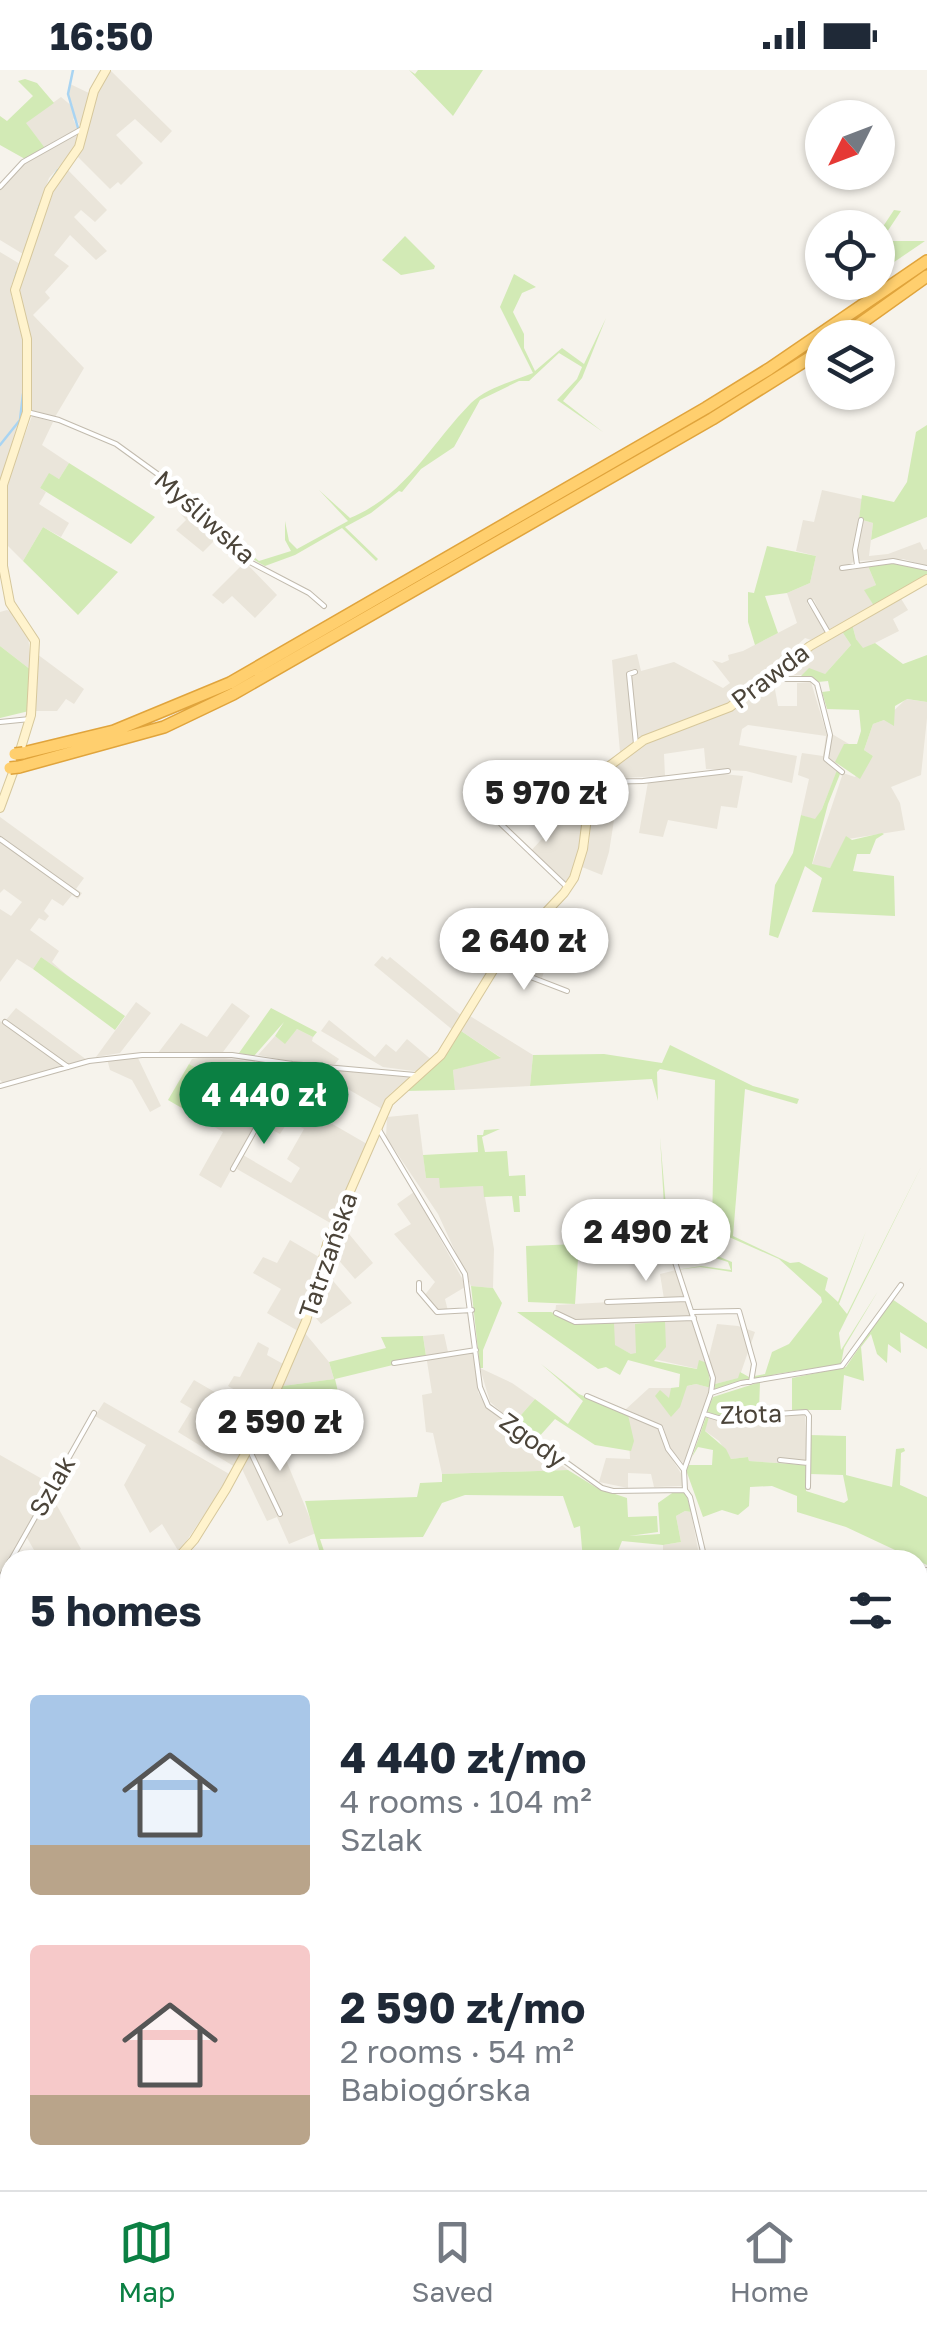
<!DOCTYPE html>
<meta charset="utf-8">
<style>
:root{--surface:#fff;--page:#f6f6f7;--text:#1f2937;--muted:#747a83;--line:#e0e1e3;--accent:#0b8043}
body{margin:0;font-family:"Golos Text",sans-serif;background:var(--page);color:var(--text);height:100vh;display:flex;flex-direction:column;font-size:38px;white-space:nowrap}
*{box-sizing:border-box;margin:0}
p{font-size:32px;color:var(--muted)}
.icon{flex:none;width:55px;height:55px;fill:none;stroke:currentColor;stroke-width:2;stroke-linecap:round;stroke-linejoin:round}
.map{position:relative;flex:1;overflow:hidden}
.drawer{position:absolute;left:0px;top:1480px;width:928px;height:640px;display:flex;flex-direction:column;background:var(--surface);border-radius:30px 30px 0 0;box-shadow:0 2px 8px #0004}
.drawer>*{flex:none}
.needle{width:65px;rotate:228deg}
.controls{position:absolute;left:805px;top:30px;display:grid;gap:20px}
.controls a{display:grid;place-items:center;width:90px;height:90px;border-radius:50%;background:var(--surface);box-shadow:0 2px 8px #0004;font-size:50px}
.price{position:absolute;translate:-50% -85px;padding:0 22px;border-radius:35px;background:#fff;color:#222;font-size:32px;line-height:65px;filter:drop-shadow(0 2px 5px #0008)}
.price::after{content:'';position:absolute;left:50%;top:60px;width:30px;height:22px;margin-left:-15px;background:inherit;clip-path:polygon(0 0,100% 0,50% 100%)}
.price.on{background:var(--accent);color:#fff}
ul{padding:0;list-style:none}
li{display:flex;align-items:center;gap:30px;height:250px;padding:0 30px}
li span{display:grid;place-items:center;flex:none;width:280px;height:200px;border-radius:10px;color:#555}
li>.icon{margin-inline-start:auto}
span .icon{width:120px;height:120px;fill:#fffc;stroke-width:1}
li b{font-size:42px}
h2{display:flex;justify-content:space-between;align-items:center;height:120px;padding:0 30px;font-size:42px}
.status{display:flex;justify-content:space-between;align-items:center;height:70px;padding:0 50px;background:var(--surface);direction:ltr}
.status svg{height:28px;fill:currentColor}
.tab-bar{display:flex;justify-content:space-around;align-items:center;height:140px;border-top:2px solid var(--line);background:var(--surface);font-size:28px;color:var(--muted)}
.tab-bar a{display:grid;justify-items:center;gap:5px}
.tab-bar .on{color:var(--accent)}
.map>svg:first-child{display:block}
.residential{fill:#eae5da}
.green{fill:#d2eab5}
.lines{fill:none;stroke-linecap:round;stroke-linejoin:round}
.stream{stroke:#a9d4f2;stroke-width:2.5}
.street-casing{stroke:#c2bbae;stroke-width:6}
.secondary-casing{stroke:#d6c79b;stroke-width:10}
.highway-casing{stroke:#e0a43c;stroke-width:14}
.street{stroke:#fff;stroke-width:4}
.secondary{stroke:#fff3cd;stroke-width:8}
.highway{stroke:#ffcf6e;stroke-width:11}
.highway-bridge-casing{stroke:#e0a43c;stroke-width:14;stroke-linecap:butt}
.highway-bridge{stroke:#ffcf6e;stroke-width:11}
.labels{text-anchor:middle;stroke-width:9;stroke-linejoin:round;paint-order:stroke}
.street-label{font-size:25px;fill:#4b4439;stroke:#fff}
</style>
<div class="status"><b>16:50</b><svg viewBox="0 0 49 12"><path d="M0 12V9h3v3zM5 12V6h3v6zM10 12V3h3v9zM15 12V0h3v12zM26 1h20v11H26zM47 4h2v5h-2z"/></svg></div>
<div class="map">
<svg width="927" height="2120" viewBox="0 0 927 2120">
<rect width="100%" height="100%" fill="#f6f3ec"/>
<path class="residential" d="M110,0l62,61 -11,12 -26,-24 -19,16 27,28 -22,22 -3,-3 -8,7 -32,-32 20,-70z
M70,14l21,10 -10,33 -6,-9 -2,1 5,10 -33,19 -20,-25 36,-26 12,10 -5,-12z
M78,63l2,1 -9,20 -22,24 -26,76 -23,-14v-51l22,-24z
M66,98l41,42 -12,12 -14,-12 -7,7 33,34 -11,9 -26,-25 -16,20 15,11 -24,26 5,6 -17,17 51,53 -29,49 -25,-6 1,-73 -13,-50 39,-106z
M0,182l20,12 -9,22v9l14,50 -1,70 -24,67z
M32,346l21,6 -11,23 27,18 -10,16 -10,-5 -9,14 6,4 -7,12 30,19 -8,14 -18,-10 -20,34 -18,-18 2,-53 5,-22z
M822,420l40,9 -3,20 14,4 -4,33 19,-2 32,-12 4,8 3,-1v17l-24,-7 -49,2 -4,4 2,5 16,-4 8,19 -11,5 9,16 -46,24 -14,-30 -5,-2 -2,5 19,29 -15,8 -6,-2 -13,12v4l-65,50 -85,33 -22,15 -8,-92 25,-6 4,17 33,-9 49,26 7,-5 -18,-23 10,3 7,-3 -1,-5 15,-4 54,-28 -10,-30 23,-10 6,-27 -20,-5 7,-31 11,2z
M190,430l30,35 -17,17 -27,-22 10,-10 -7,-8z
M245,492l32,33 -22,23 -23,-22 -9,8 -11,-9z
M900,527l8,13 -15,9 6,12 -36,18 -7,-10 -4,-15z
M7,540l6,2 15,21 3,37 -31,-24v-34z
M841,560l10,15 -26,29 -49,2v-4z
M37,584l47,35 -10,15 -8,-5 -9,12h-23z
M811,612l16,53 5,-1 17,10 -5,1 -8,17 3,4 -17,43 -7,11 -14,-5 8,-36 -11,-4 3,-18 1,-4 21,3 3,-20 -78,-11 -6,4 -3,16 58,11 -5,27 -46,-12 -40,-2 -2,-21 -40,6 1,22 -67,3 48,-37 53,-18 43,-19 21,-18 11,-3 4,22h19v-23z
M906,629l21,3v16l-6,57 -30,12 9,16 5,27 -57,9 -18,29 -18,-3 31,-92 12,4 18,-21 -9,-6 9,-26 11,-4z
M723,704l20,2 -6,32 -16,-2 -4,23 -49,-9 -5,17 -24,-4 9,-51z
M620,712l-11,70 -7,23 -20,-8 7,-23 6,-61z
M587,720l-8,63 -14,34 -37,-33z
M0,747l84,61 -8,11 6,4 -4,6 -6,-4 -9,11 -11,-7 -8,12 5,5 -4,5 -6,-3 -9,12 29,21 -7,11 17,15 -28,-20 -8,12 -16,-10 -17,23v-73l11,7 11,-14 -18,-13 -4,4z
M545,846l-5,21 13,5 -11,36 -40,-13z
M382,886l5,4 3,-3 72,59 -8,15 -80,-66z
M136,932l15,11 -31,40 -24,4z
M232,933l18,13 -27,36 -65,1 23,-30 26,14z
M16,938l71,52 -20,5 -62,-44z
M470,946l63,39 -3,31 -75,4 -2,-20 47,-13 -39,-26z
M329,950l46,37 11,-13 10,8 11,-13 26,22 -12,11 -38,-5 -62,-36z
M0,951l63,45 -60,17 -3,-3z
M297,959l16,8 -1,4 27,18 -4,5 -42,-2 -35,-7 17,-19 10,7z
M137,986l24,50 -11,6 -18,-32 -22,-10 -3,-11z
M211,986l77,11 -67,121 -22,-13 24,-43 -24,-14 22,-36 -32,-18 3,-5z
M329,997l82,9 -20,17 -9,16 -58,-34z
M277,1022l90,52 -35,80 -95,-55 6,-14 48,28 9,-15 -13,-9 17,-30 -15,-9 -9,14 -20,-11z
M418,1044l8,64 13,-1 2,10 42,-1 11,63 -1,39 -22,-2 -33,-72 -52,-77 1,-20z
M414,1122l49,88 2,7 -20,12 3,12h-11l-13,-15 11,-14 -41,-48 17,-10 -14,-20z
M340,1153l33,40 -18,16 -26,-30z
M290,1170l29,17 -21,74 -31,-18 14,-24 -28,-16 10,-16 14,6z
M322,1198l30,35 -31,21 -10,-12z
M676,1200l31,93 -9,6 -67,-15 -76,-40 1,-9 108,-6 -4,-25z
M717,1254l21,2 17,6 -16,46 -24,6 -6,-28z
M305,1263l24,29 5,17 -51,7z
M444,1264l4,18 26,-4 4,44 8,15 82,63 -126,4 -9,-41 -7,-1 -4,-37 10,-2 -9,-57z
M258,1272l11,6 -2,7 18,10 -20,42 -37,-21 6,-10 6,1z
M480,1298l32,15 23,16 -21,24 -24,-21z
M194,1310l67,39 -26,48 -57,-35 14,-23 -12,-7z
M696,1314l15,4 -27,76 -14,-16 -7,-22 -38,-16 24,-22h30z
M104,1332l127,73 -52,77 -17,-28 -12,9 -26,-48 22,-40 -51,-29z
M805,1344l2,51 -58,-4 -1,-4 -17,2 -12,-18 -15,-11 5,-13z
M628,1345l24,8 10,8 2,15 18,29v11l-28,1 -3,-13 -23,-1v15l-29,-6 7,-24 24,1z
M266,1355l20,35 30,73 -27,11 -12,-27 -10,4 -25,-52z
M0,1385l51,29 -51,90z
M50,1423l31,56 -19,11h-6l-6,-9 -12,6 -12,-21z
M685,1441l6,1 9,48h-47v-6l10,-2v-7l18,-3 -5,-26z"/>
<path class="green" d="M409,0l6,4 3,-4h65l-30,46z
M25,9l12,4 17,20 -28,20 19,25 -20,11 -25,-14v-29l7,5 26,-25 -15,-15z
M894,140l7,1 -20,30h44l-47,32v-39z
M405,166l30,30 -1,3 -33,6 -19,-15z
M514,204l22,13 -14,6 -9,19 11,22v14l11,23 27,-23 22,16 22,-46 -24,60 -19,23 40,31 -46,-32 20,-21 5,-12 -23,-14 -30,28h-10l-39,19 -26,47 -33,22 -19,23 -3,-1 -28,22 -26,14 33,32 -2,2 -34,-33 -47,27 -30,11c-36,-18 -58,-52 -87,-79l2,-2 44,48 35,28 32,-10 -6,-11v-19l4,20 8,8 51,-28 -29,-31 31,28c56,-23 80,-73 121,-115 15,-15 43,-22 62,-30l-33,-66z
M927,355v92l-56,23 2,-17 -14,-4 3,-24 32,7 13,-20 9,-50z
M69,393l86,54 -24,27 -91,-56 9,-15 10,6z
M43,457l75,45 -40,43 -55,-54z
M767,476l49,10 -6,27 -23,10 -22,3 13,37 -23,12 -7,-23v-30l6,1z
M890,493l37,7v6l-53,30 -10,-16 12,-5 -8,-19z
M852,554l4,15 7,9 12,-5 28,21 24,-9v47l-20,-3 -12,7 -1,20 -10,-6 -11,4 -9,26 9,6 -13,23 -25,-17 9,-18h13l4,-13 -2,-21 -32,-1 -5,-17 8,-1 -2,-10 -10,1 -18,-5 9,-9 16,6 26,-29 -10,-15z
M0,576l31,24 -2,41 -29,7z
M837,700l3,4 -12,30 -16,60 18,4 16,-32 6,4 30,-7 2,1 -8,5 -6,15h-13l-4,17 41,5 1,40 -83,-4 10,-34 -17,-12 -27,72 -9,-3 6,-50 18,-32 8,-38 14,4 7,-10z
M41,887l84,59 -10,14 -82,-61z
M271,938l46,24 -4,5 -16,-8 -12,15 -10,-8 9,-14 -30,34 -15,-3z
M461,961l40,27 -48,12 2,20 -50,1 34,-29z
M670,975l83,41 46,13 -2,5 -52,-15 -12,147 57,27 9,-1 29,16 -3,12 13,12 28,-71 -27,73 8,10 74,-147 -82,166 2,17 37,-59 -34,57 -3,16 -65,10 -61,17v-7l23,-6 2,-6 9,5 16,-3 7,-22 17,-8 33,-42 -1,-5 -42,-38 -59,-26 -5,22 17,7v10l-32,-5 -24,3 25,-4 30,4 -3,-8 -16,-5 4,-28 -52,-23 -4,-69 6,70 46,19 3,-146 -55,-11 -3,3 1,29 -6,-22 -122,7 3,-31 71,-1 58,9z
M189,994l32,17 -22,37 -31,-18z
M500,1059l-18,8 3,15 22,-1 2,25 16,-1 1,21h-7l1,16h-6l-2,-16 -28,1 -1,-11 -43,2 -1,-10h-13l-3,-23 55,-3 -1,-17h6l1,-5z
M579,1174l-4,60 -47,-2 -2,-56z
M471,1216l22,2 9,15 -19,47v18h-3z
M892,1229l35,24v26l-27,-17 1,21 -13,-9 -1,19 -10,-9 -6,-20 -10,13 3,34 -20,-6 -3,35h-49v-32l54,-11z
M517,1242h34l25,11h38l1,22 16,9 5,-1 -1,-29 30,-3 1,26 -12,14 43,8 2,-9 8,3 4,25 -15,-4 -9,2 -7,21 -9,10 -16,-21 5,-6 9,8 2,-10 8,-1 1,-13 -52,-14 -8,15 -14,-8 -8,2z
M423,1266l3,20 -29,5v3l-62,15 4,17 -62,3 6,-13 51,-7 -5,-17 57,-14 -5,-11z
M541,1294l38,30 49,21 6,26 -3,10 -36,-6 -40,-26 -18,20 -23,-16 21,-24 33,25 15,-23z
M760,1312l-1,28 -41,6 -12,-3 7,-16z
M706,1347h3l-4,14 21,18 5,10 17,-2 1,4 58,4 -1,26 38,12 4,-3 -5,-25 -33,-1v-39l36,1v39l46,12 4,-38 8,-1 1,3 -4,2 -1,32 27,12v68l-81,-38 -49,-15v-16l-25,-10 -22,1 -1,19 -11,9 -16,-5 -19,7 -17,-47 3,-5h23l1,-15 -15,-3 -6,10z
M568,1400l29,18 30,10 1,19 29,-1 1,16 -29,4 31,-2 -2,-31 17,-12 11,2 5,19 -6,-1 -9,5 5,26 -18,3 -41,-4 -4,10 20,9h-55l-3,-34 -6,2 -11,-32 -98,-1 -23,8 -19,34 -103,2 7,21h-5l-17,-59 112,-4 3,-14 22,-1v-8z"/>
<g class="lines">
<path class="stream" d="M73,0l-5,24 10,34
M49,114l9,-14
M33,156l7,-21
M16,237l-4,-17 5,-18
M0,375l20,-25 3,-26"/>
<defs>
<path id="street" d="M0,117l23,-25 57,-32
M27,342l32,8 57,24 65,47 65,69 63,33 15,13
M857,495l-2,-15 6,-30
M842,498l51,-7 34,7
M810,531l19,33
M635,602l-6,2 7,70
M771,609h40l6,5 13,51 -4,24 16,13
M0,652l30,-3
M589,699l4,10 5,3 45,-1 85,-10
M501,754l67,64
M0,769l77,55
M497,894l70,27
M5,952l63,45
M0,1016l89,-25 53,-6h90l60,9 123,11
M378,1058l87,146 15,113 8,19 114,82 11,3 72,-1 5,7 15,63
M233,1099l59,-105
M664,1133l9,53 40,122 -2,15 -27,77 1,20
M419,1213v8l18,21 35,-2
M607,1232l80,-3
M693,1242l46,-1 15,53 -3,18
M556,1243l19,9 119,-4
M394,1293l82,-13
M711,1323l30,-10 101,-17 59,-81
M587,1326l73,31 8,22 16,21
M705,1344l13,4 88,-6 3,4 -1,71
M250,1381l30,63
M780,1390l28,3
M11,1490l83,-147
M918,1502l9,-2
M0,1509l10,-18
M918,1700h9
M922,1961l5,-7
M0,2092l10,11
M16,2110l9,10
M26,2120l6,-10"/>
<path id="secondary" d="M19,684l12,-39 4,-74 -25,-38 -7,-37v-81l24,-73v-73l-12,-49 34,-100 30,-43 15,-56 12,-21
M0,738l15,-41
M176,1490l18,-20 32,-51 36,-66 44,-102 21,-77 62,-142 52,-47 56,-91 67,-71 10,-15 9,-29 8,-63 5,-10 48,-36 86,-33 80,-61 117,-67
M0,1560l10,18
M0,1769l10,2
M422,2110l6,10"/>
<path id="highway" d="M840,268l87,-62
M23,683l91,-22 116,-48 476,-275 63,-39 158,-108
M19,697l145,-40 69,-33 479,-275 110,-69"/>
</defs>
<use href="#street" class="street-casing"/>
<use href="#secondary" class="secondary-casing"/>
<use href="#highway" class="highway-casing"/>
<use href="#street" class="street"/>
<use href="#secondary" class="secondary"/>
<use href="#highway" class="highway"/>
<defs>
<path id="highway-bridge" d="M15,684l8,-1
M10,698l9,-1"/>
</defs>
<use href="#highway-bridge" class="highway-bridge-casing"/>
<use href="#highway-bridge" class="highway-bridge"/>
</g>
<g class="labels">
<g class="street-label">
<text transform="translate(205 447) rotate(42)" y="9">Myśliwska</text>
<text transform="translate(770 606) rotate(-37)" y="9">Prawda</text>
<text transform="translate(328 1185) rotate(-71)" y="9">Tatrzańska</text>
<text transform="translate(751 1344) rotate(-2)" y="9">Złota</text>
<text transform="translate(533 1370) rotate(36)" y="9">Zgody</text>
<text transform="translate(52 1416) rotate(-60)" y="9">Szlak</text>
</g>
</g>
</svg>
<div class="controls">
<a><svg class="needle" viewBox="-14 -14 28 28"><path d="M0-13l5 13h-10z" fill="#e53935"/><path d="M0 13l5-13h-10z" fill="#747a83"/></svg></a>
<a><svg class="icon" aria-label="locate" viewBox="0 0 24 24"><circle cx="12" cy="12" r="6"/><path d="M12 2v4M12 18v4M2 12h4M18 12h4"/></svg></a>
<a><svg class="icon" aria-label="layers" viewBox="0 0 24 24"><path d="M12 4l9 5-9 5-9-5zM3 14l9 5 9-5"/></svg></a>
</div>
<b class="price" style="left:546px;top:775px">5 970 zł</b>
<b class="price" style="left:524px;top:923px">2 640 zł</b>
<b class="price on" style="left:264px;top:1077px">4 440 zł</b>
<b class="price" style="left:646px;top:1214px">2 490 zł</b>
<b class="price" style="left:280px;top:1404px">2 590 zł</b>
<section class="drawer">
<h2>5 homes<svg class="icon" aria-label="filters" viewBox="0 0 24 24"><path d="M4 7h16M4 17h16"/><circle cx="9" cy="7" r="2"/><circle cx="15" cy="17" r="2"/></svg></h2>
<ul>
<li><span style="background:linear-gradient(#a9c7e8 75%,#b9a48a 0)"><svg class="icon" aria-label="home" viewBox="0 0 24 24"><path d="M3 11l9-7 9 7M6 9v11h12V9"/></svg></span><div><b>4 440 zł/mo</b><p>4 rooms · 104 m²</p><p>Szlak</p></div></li>
<li><span style="background:linear-gradient(#f6c9c9 75%,#b9a48a 0)"><svg class="icon" aria-label="home" viewBox="0 0 24 24"><path d="M3 11l9-7 9 7M6 9v11h12V9"/></svg></span><div><b>2 590 zł/mo</b><p>2 rooms · 54 m²</p><p>Babiogórska</p></div></li>
</ul>
</section>
</div>
<nav class="tab-bar">
<a class="on"><svg class="icon" aria-label="map" viewBox="0 0 24 24"><path d="M3 6l6-2 6 2 6-2v14l-6 2-6-2-6 2zM9 4v14M15 6v14"/></svg>Map</a>
<a><svg class="icon" aria-label="saved" viewBox="0 0 24 24"><path d="M7 4h10v16l-5-4-5 4z"/></svg>Saved</a>
<a><svg class="icon" aria-label="home" viewBox="0 0 24 24"><path d="M3 11l9-7 9 7M6 9v11h12V9"/></svg>Home</a>
</nav>
